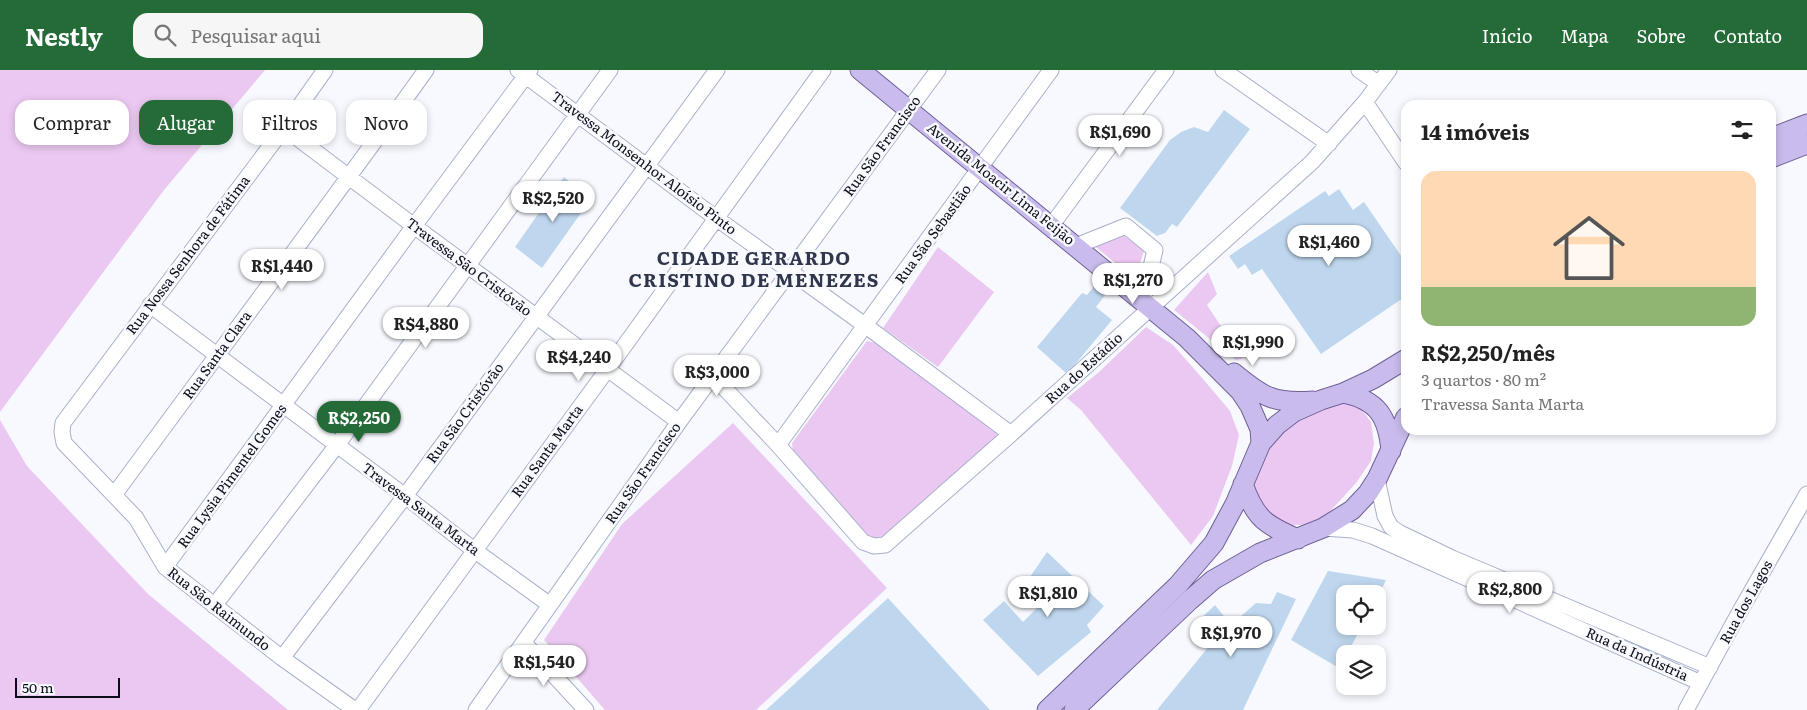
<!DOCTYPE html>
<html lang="pt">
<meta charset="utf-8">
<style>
:root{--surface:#fff;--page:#f6f6f6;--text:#222;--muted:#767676;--line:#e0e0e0;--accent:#246b38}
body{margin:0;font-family:Literata,serif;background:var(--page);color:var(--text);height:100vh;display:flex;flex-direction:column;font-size:19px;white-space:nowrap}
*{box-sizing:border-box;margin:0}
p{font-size:16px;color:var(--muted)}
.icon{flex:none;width:28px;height:28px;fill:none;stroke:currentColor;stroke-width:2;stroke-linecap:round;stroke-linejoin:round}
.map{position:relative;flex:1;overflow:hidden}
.sheet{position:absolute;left:1401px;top:30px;width:375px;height:335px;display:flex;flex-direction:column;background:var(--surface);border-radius:15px;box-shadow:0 2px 8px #0003}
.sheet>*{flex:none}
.guide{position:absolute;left:15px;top:30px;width:475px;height:45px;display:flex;gap:10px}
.fabs{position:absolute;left:1336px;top:515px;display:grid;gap:10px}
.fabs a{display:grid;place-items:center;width:50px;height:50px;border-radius:10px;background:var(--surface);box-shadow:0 2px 8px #0003;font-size:25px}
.scale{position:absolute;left:15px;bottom:12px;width:105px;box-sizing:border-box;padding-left:5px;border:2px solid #0b0e18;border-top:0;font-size:14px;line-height:18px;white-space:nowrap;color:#0b0e18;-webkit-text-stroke:4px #f7f9fe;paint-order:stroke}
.price{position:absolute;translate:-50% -42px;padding:0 11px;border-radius:18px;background:#fff;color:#222;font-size:16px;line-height:32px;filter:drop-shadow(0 1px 2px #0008)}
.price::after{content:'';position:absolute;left:50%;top:30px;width:15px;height:11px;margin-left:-8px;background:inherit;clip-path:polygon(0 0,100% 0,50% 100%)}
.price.current{background:var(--accent);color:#fff}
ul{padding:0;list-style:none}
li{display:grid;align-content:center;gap:10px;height:265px;padding:0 20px}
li+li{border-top:1px solid var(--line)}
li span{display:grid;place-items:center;height:155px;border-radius:15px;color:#555}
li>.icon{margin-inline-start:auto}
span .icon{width:90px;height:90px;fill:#fffc;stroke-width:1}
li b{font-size:21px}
h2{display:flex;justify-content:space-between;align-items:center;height:60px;padding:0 20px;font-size:21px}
.chip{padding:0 18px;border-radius:15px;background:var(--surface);box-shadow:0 2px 8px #0003;font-size:18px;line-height:45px}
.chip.current{background:var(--accent);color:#fff}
header{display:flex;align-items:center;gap:30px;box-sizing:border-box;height:70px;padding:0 25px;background:var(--accent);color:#fff}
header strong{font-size:24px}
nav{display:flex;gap:28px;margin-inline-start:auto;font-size:18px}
.search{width:350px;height:45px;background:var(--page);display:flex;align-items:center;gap:12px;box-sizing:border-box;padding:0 18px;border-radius:15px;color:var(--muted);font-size:19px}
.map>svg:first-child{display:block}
.green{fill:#ebc8f1}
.building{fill:#bfd7ee}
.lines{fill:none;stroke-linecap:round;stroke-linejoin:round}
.minor-casing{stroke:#a8b1cc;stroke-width:17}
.major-casing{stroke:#6f6198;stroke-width:21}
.minor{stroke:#fff;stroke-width:15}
.major{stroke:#c9bbeb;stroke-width:19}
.labels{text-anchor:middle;stroke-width:5;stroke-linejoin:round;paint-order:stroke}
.street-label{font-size:14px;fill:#0b0e18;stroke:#f7f9fe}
.district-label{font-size:19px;font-weight:bold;letter-spacing:1px;fill:#30374d;stroke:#f7f9fe}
</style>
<header>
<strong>Nestly</strong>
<div class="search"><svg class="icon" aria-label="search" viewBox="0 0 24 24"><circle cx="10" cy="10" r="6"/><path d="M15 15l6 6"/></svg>Pesquisar aqui</div>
<nav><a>Início</a><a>Mapa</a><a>Sobre</a><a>Contato</a></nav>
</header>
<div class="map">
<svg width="1807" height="640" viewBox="0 0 1807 640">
<rect width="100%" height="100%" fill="#f7f9fe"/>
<path class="green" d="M0,0h265l-101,120 -164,222z
M1119,162l25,19 -9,28 -43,-35z
M938,177l56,45 -56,75 -55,-39z
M1208,202l9,22 -10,11 31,47 9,5 -11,3 -62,-50z
M1146,257l27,18 30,34 27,32 9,24 -7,31 -19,50 -22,29 -110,-135 -14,-12 32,-26z
M867,271l9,2 122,89 -4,10 -107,97h-19l-75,-87 -1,-9z
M1339,333h15l11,11 6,8 3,21 -3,18 -15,22 -32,35 -16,7h-23l-24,-16 -7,-18 -1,-16 14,-31 34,-28z
M0,350l27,46 121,128 140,116h-288z
M733,353l154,165 -131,122h-151l-61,-70 78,-116z"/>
<path class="building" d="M1224,40l26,19 -73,98 -5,-3 -7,9 -8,3 -37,-28 50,-68 11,-8 13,-5 14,5z
M564,107l27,22 -49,69 -27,-21z
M1339,119l14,21 11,-8 42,61v33l-85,58 -59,-85 -10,6 -7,-11 -7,5 -9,-13 96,-65 4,5z
M1095,215l11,9 -10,13 16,13 -45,54 -30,-27 45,-54 5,2z
M1047,482l57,54 -17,19 4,7 -53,44 -55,-56 21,-19 19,21 27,-27 -20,-18z
M1328,501l58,9 -8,17v-3h-33v32h17l-15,28h-2v4l-6,10 -48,-28z
M1277,522l19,7 -53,111h-86l57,-70 -18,-17 19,-18 16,20 25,-22 15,1z
M888,528l102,112h-224z"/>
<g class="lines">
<defs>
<path id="minor" d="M325,0l-41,58 -221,295 -1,9 2,11 72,75 29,49 117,91 73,52
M518,0l198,148 150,108 145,108
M1223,0l106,74
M1359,0l20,14
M1365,32l41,61
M284,58l130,98 265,196
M1051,156l115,-156
M1076,176l50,-20 29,24 -12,51
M150,235l255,191 69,54 76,55
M714,307l64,68 85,97 11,4 11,-1 126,-111 301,-272 53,-60 24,-32
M778,375l273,-375
M1377,409l8,37 6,11 9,6 52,25 258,109
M114,425c104,-142 210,-282 312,-425
M1323,458l30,2 19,6 329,147
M165,497l249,-341 116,-156
M214,536l123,-161 273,-375
M524,573l62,67
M282,588l123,-162 312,-426
M358,640l249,-340 216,-300
M476,640l203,-288 259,-352
M1686,640l53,-97 68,-119"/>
<path id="major" d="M860,0l327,268 53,53 10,15 10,23 1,14
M1771,68l36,-14
M1771,88l36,-14
M1234,303c29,24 40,31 79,28
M1343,323c35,7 45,24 48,58
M1243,414c12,34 22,41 55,55
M1047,640l131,-125 36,-42 21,-39 26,-61 16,-18 17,-13 27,-12 22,-7 30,-14 33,-20
M1074,640l116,-110 23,-20 47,-27 63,-25 29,-18 16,-17 9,-14 29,-62"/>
</defs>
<use href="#minor" class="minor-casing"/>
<use href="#major" class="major-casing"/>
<use href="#minor" class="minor"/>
<use href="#major" class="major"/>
</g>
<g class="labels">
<g class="street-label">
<text transform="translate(882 76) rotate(-54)" y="5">Rua São Francisco</text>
<text transform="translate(644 93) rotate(37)" y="5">Travessa Monsenhor Aloísio Pinto</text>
<text transform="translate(1001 114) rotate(39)" y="5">Avenida Moacir Lima Feijão</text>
<text transform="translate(933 164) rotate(-54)" y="5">Rua São Sebastião</text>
<text transform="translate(188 185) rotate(-53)" y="5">Rua Nossa Senhora de Fátima</text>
<text transform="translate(469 197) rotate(37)" y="5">Travessa São Cristóvão</text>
<text transform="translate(217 285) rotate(-54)" y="5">Rua Santa Clara</text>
<text transform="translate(1084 298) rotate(-42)" y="5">Rua do Estádio</text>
<text transform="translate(465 343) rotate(-54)" y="5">Rua São Cristóvão</text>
<text transform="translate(547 381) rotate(-54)" y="5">Rua Santa Marta</text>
<text transform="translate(643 403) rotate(-55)" y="5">Rua São Francisco</text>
<text transform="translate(232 406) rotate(-54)" y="5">Rua Lysia Pimentel Gomes</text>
<text transform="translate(421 439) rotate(37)" y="5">Travessa Santa Marta</text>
<text transform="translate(1746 532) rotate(-61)" y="5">Rua dos Lagos</text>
<text transform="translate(219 539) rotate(38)" y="5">Rua São Raimundo</text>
<text transform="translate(1637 584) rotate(24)" y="5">Rua da Indústria</text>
</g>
<g class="district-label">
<text x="754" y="195">CIDADE GERARDO<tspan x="754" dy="22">CRISTINO DE MENEZES</tspan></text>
</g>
</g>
</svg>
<div class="fabs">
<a><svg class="icon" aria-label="locate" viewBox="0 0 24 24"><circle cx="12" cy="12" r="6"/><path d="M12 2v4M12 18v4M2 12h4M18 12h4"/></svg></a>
<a><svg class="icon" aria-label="layers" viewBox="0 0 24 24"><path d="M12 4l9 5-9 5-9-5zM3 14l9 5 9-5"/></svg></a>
</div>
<div class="scale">50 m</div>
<b class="price" style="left:1120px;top:87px">R$1,690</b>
<b class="price" style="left:553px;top:153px">R$2,520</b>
<b class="price" style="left:1329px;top:197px">R$1,460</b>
<b class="price" style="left:282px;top:221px">R$1,440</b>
<b class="price" style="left:1133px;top:235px">R$1,270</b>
<b class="price" style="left:426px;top:279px">R$4,880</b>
<b class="price" style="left:1253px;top:297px">R$1,990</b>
<b class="price" style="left:579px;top:312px">R$4,240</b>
<b class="price" style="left:717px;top:327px">R$3,000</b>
<b class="price current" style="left:359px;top:373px">R$2,250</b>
<b class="price" style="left:1510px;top:544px">R$2,800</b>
<b class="price" style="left:1048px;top:548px">R$1,810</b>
<b class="price" style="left:1231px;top:588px">R$1,970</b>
<b class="price" style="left:544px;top:617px">R$1,540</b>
<div class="guide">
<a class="chip">Comprar</a>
<a class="chip current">Alugar</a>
<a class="chip">Filtros</a>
<a class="chip">Novo</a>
</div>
<section class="sheet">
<h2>14 imóveis<svg class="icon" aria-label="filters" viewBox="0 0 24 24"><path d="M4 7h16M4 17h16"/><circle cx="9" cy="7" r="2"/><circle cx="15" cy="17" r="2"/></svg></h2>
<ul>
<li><span style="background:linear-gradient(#ffd9b3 75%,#8fb573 0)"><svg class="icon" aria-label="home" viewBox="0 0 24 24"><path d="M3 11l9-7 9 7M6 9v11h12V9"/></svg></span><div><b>R$2,250/mês</b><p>3 quartos · 80 m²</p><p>Travessa Santa Marta</p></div></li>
</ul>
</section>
</div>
